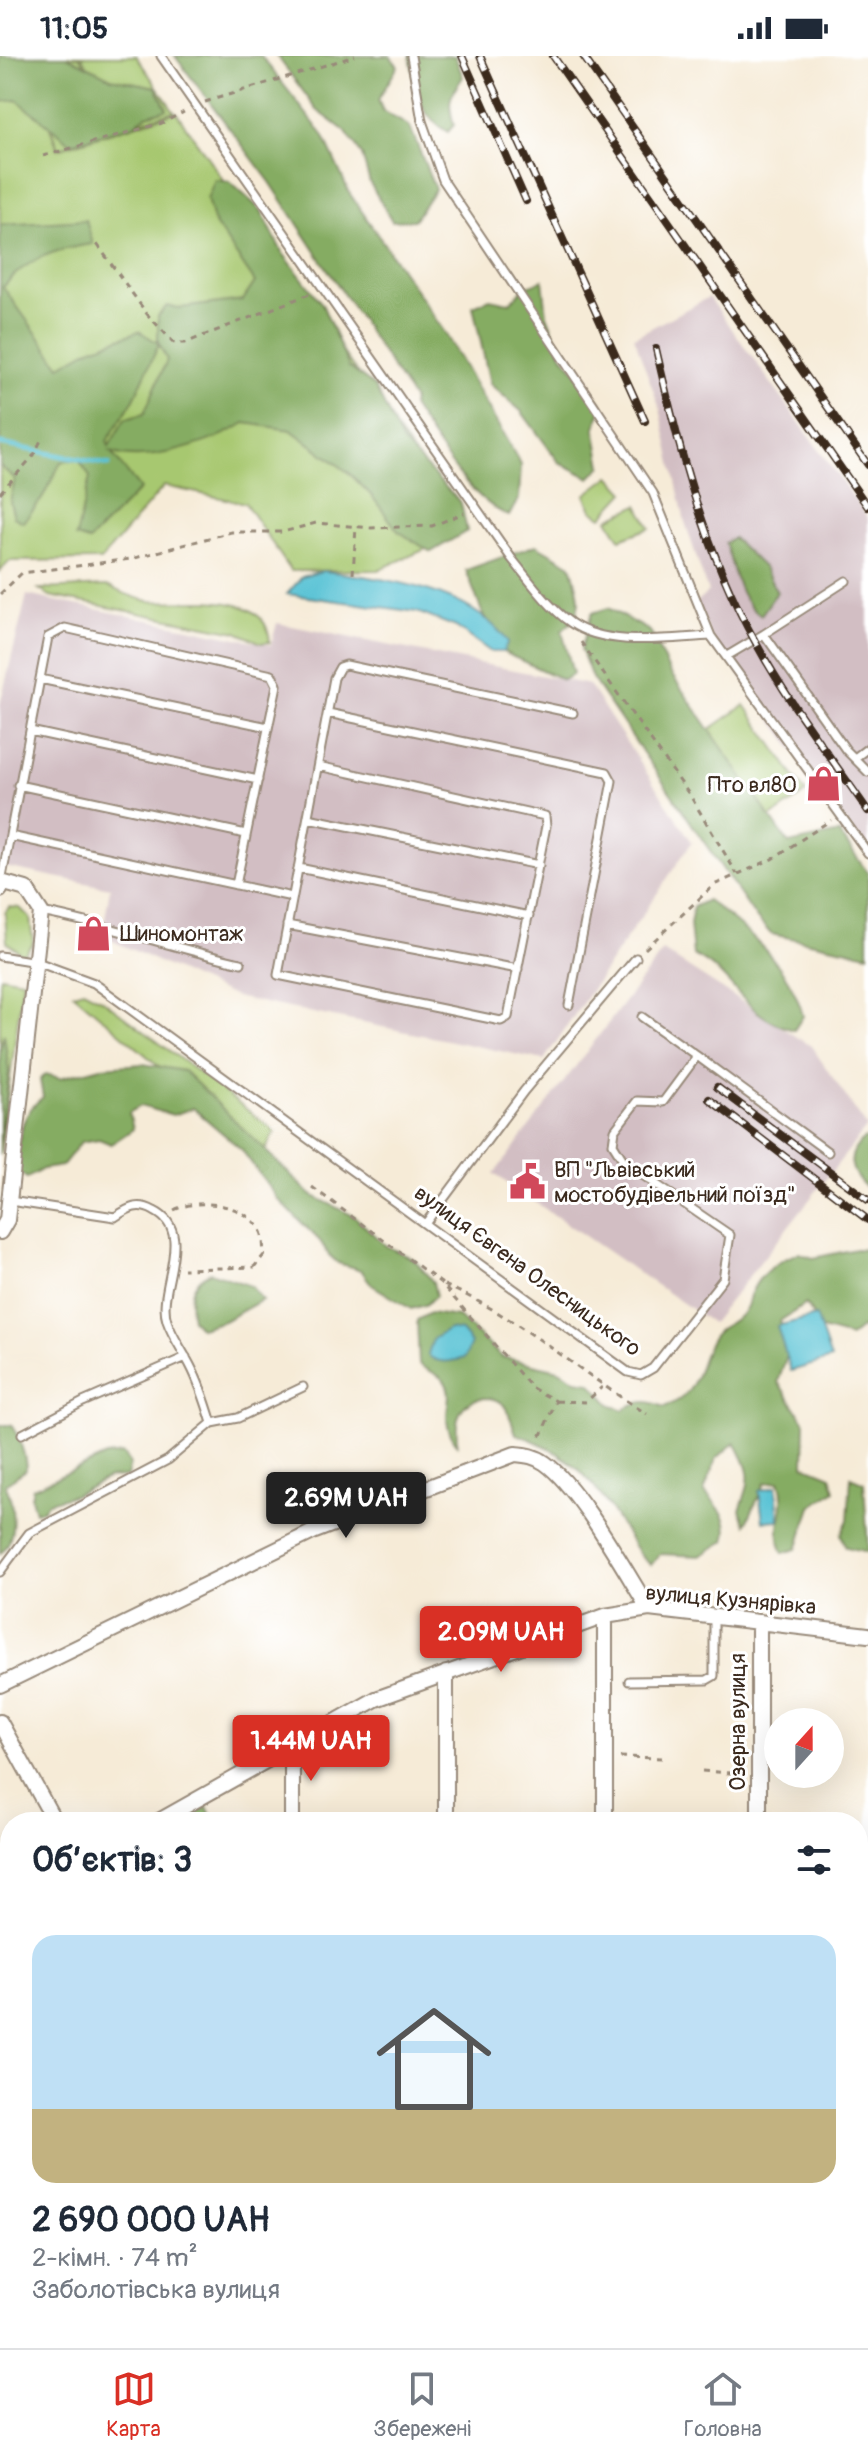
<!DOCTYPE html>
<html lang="uk">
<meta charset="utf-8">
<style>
:root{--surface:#fff;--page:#f6f6f7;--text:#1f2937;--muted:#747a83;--line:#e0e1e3;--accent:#d93025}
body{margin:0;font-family:Pangolin,sans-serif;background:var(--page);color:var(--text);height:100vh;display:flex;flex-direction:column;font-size:30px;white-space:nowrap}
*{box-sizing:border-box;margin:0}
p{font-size:26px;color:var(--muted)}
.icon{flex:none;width:44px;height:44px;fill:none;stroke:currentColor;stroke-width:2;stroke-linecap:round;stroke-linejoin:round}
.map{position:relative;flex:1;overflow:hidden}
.details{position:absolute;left:0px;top:1756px;width:868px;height:536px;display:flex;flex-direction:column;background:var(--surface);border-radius:32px 32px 0 0;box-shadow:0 8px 32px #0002}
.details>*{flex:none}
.needle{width:52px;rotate:21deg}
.buttons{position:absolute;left:764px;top:1652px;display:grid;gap:16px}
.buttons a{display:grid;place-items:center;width:80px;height:80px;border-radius:50%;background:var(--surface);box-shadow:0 8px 32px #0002;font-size:40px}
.price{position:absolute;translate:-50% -68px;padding:0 18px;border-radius:8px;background:var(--accent);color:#fff;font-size:26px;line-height:52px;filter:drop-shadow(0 2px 4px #0008)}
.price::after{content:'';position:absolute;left:50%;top:48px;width:24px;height:18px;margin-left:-12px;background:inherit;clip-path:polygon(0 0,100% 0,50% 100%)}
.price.current{background:#222;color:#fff}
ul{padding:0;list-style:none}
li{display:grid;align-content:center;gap:16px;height:424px;padding:0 32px}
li+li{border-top:2px solid var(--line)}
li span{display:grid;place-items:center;height:248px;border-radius:24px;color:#555}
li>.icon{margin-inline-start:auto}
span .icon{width:144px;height:144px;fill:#fffc;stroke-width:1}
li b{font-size:34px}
h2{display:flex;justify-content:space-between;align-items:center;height:96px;padding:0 32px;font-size:34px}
.status{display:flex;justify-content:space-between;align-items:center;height:56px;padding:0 40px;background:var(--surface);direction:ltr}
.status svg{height:22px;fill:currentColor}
.tab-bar{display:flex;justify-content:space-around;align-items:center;height:112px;border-top:2px solid var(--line);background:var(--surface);font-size:22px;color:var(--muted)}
.tab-bar a{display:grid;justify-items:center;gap:4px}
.tab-bar .current{color:var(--accent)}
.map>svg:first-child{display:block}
.industrial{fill:#d2bec3}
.green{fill:#a7c870;stroke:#717947;stroke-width:2}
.forest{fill:#85ac62;stroke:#606b40;stroke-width:2;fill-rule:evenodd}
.water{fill:#5ac3d5;stroke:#4a767a;stroke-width:2}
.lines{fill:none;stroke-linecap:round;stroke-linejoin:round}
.stream{stroke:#5ac3d5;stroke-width:5}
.service-casing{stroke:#988a7a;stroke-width:11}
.minor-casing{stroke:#988a7a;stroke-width:18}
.path{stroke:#988a7a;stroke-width:3;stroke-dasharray:6 6;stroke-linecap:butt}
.service{stroke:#fff;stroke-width:7}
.minor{stroke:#fff;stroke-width:14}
.rail-casing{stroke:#3b2a1e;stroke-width:8}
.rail{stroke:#fff;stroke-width:5;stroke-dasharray:15;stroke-linecap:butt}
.labels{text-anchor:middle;stroke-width:6;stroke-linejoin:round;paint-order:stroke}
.poi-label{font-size:22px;fill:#3b2a1e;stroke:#fff;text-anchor:start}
.street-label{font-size:22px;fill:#3b2a1e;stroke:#fff}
</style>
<div class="status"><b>11:05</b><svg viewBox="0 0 49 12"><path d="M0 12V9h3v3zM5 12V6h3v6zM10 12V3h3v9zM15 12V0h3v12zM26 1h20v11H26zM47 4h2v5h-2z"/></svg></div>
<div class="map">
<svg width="868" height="2292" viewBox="0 0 868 2292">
<rect width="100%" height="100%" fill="#fff"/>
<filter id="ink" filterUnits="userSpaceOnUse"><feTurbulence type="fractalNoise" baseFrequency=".0125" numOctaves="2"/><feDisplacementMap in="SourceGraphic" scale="16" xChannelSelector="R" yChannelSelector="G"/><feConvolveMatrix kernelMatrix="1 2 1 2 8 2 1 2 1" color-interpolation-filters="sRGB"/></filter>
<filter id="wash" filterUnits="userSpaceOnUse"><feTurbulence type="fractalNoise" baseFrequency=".006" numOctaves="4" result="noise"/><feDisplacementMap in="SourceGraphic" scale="32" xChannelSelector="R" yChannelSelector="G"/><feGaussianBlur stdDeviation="1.8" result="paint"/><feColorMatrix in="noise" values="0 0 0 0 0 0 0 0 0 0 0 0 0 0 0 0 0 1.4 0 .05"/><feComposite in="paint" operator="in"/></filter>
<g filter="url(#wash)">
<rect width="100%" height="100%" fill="#f6ebd7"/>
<path class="industrial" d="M709,241l159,221v335l-157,-217 -15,-33 12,-11 -23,-70 -25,-113 -26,-72z
M27,539l244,50 6,-22 312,62 103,157 -148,218 -309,-63 -133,-61 8,-48 -110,-22v-162z
M663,895l148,95 56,81 -155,196 -218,-149z"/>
<path class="green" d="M0,0h79l26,39 -59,23 12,31 118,-37 291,419 -89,39 -87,1 -46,-68 -81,-17 -63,74 -91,1 -10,10z
M81,0h55l38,55 -115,37 -12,-29 60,-23z
M610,420l15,16 -23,25 -10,-7 -7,-15z
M638,449l12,23 -30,11 -12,-20z
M107,530c14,6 28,13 43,15 34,4 116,-15 120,41l-9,1 -24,-11 -187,-36 -11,-7z
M745,649l61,88 -42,29 -61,-88z
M9,851l11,1 10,10 3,25 -10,12 -16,-13 -2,-29z
M1,920l22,4 -23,175v-173z
M83,934l20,10 172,131 -12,24 -190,-162z
M505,2282h25l-2,10h-24z"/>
<path class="forest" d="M0,0h67l44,22 45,9 11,22 -20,6 -15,11 -61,17 -54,-43 -17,2z
M175,0h86l62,79 27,59 95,139 76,132 -2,33 -10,18c-40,-17 -73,-74 -97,-110l1,-7 -143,-217z
M277,0h113l8,10 -20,34 5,11 27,16 25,62 -21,31 -22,1 -22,-38 -8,-28 -17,-24 -28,-21z
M410,0h45l8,21c-14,20 -16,24 -9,48l-6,7c-31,-17 -32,-43 -38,-76z
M215,124l15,2 31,28 21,42 40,52 27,63 26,20 28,56 58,60 6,28 -36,21 -33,-21 -27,-36 -22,-22 -58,-43 -46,-7c-30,19 -100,43 -134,29l29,37 -51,52 -13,-4 14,-60 -11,-17 -18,2 -19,37 -19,23 -9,-5 -4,-15 5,-23 -15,-13v-241l86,-5 7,24c-37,5 -65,13 -90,43l57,79 30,-17 49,-18 19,12v-27l9,-10 13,2 63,-8 12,-18 -42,-61 -6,-22zM159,288l8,16 -23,54 -19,5 -16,27 -2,-5 27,-42z
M543,224l4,35 16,41 40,49 -8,23 7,38 -12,12 -31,-16 -38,-51 -31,-27 -17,-78 17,-7 19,4 16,-16z
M733,482l31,30 13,24 -16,23c-24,-13 -27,-48 -36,-72z
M536,489l35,20c8,29 16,45 -9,66l11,43 -10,6 -60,-28 -3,-15 -18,-25 -16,-42z
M608,552l42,23 19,40 120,173 50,-11 29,40v81l-97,-20 -17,-19 -162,-237 -11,-29 11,-36z
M707,844c39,29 84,66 96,116l-9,14c-52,-13 -60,-57 -101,-75l-3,-31 3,-17z
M4,978l5,38 -9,69v-91z
M143,1008l41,7 127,124 43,21 32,30 28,13 19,23 3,14 -11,9 -14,4 -39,-24 -11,-15 -23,-7 -9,-8 -9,-14 -42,-42 -37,-50 -48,-41 -20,7 -33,-9 -11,7 4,16 -22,15 -12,-5 -18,3 -19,24 -19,3 -16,9 -12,-8c4,-28 3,-55 28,-73l-3,-17 6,-6 14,4 41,-11z
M865,1082l3,2v49c-19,-16 -24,-34 -3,-51z
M856,1193l12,1v81l-7,-3 -11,9 -29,-8 -15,-25 -26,17 9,28 -11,33 27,40 -1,43 27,11 4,14 -24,17 -14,42 -14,4c-12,-25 6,-46 -4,-72l-14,2 -19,41 -6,-14c12,-34 12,-35 -5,-68l-19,17 -12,32c14,17 28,26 21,50l-25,15 -40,-2 -9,11 -11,-10c-38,-58 -54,-98 -124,-121 -3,-9 -7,-23 -13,-30 -5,-4 -12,-6 -18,-6 -28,1 -31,26 -27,48 -23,-29 -1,-47 -13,-64 -4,-7 -19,-12 -26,-18l-2,-44 13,-7 28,4 44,40 57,13 17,10 14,2 20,22 13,6c15,-10 25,-10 41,-3 37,-12 31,-40 47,-67 7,-13 22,-17 32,-27 5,-6 5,-10 7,-17 8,-23 27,-35 49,-43l14,5z
M210,1216l41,14 11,14 -38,21 -24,7 -8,-9c-4,-23 -3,-37 18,-47z
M0,1369h11c8,11 15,31 15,45l-21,14c9,19 13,55 -5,70z
M123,1398l7,10 -3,13 -18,1 -35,17 -26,7 -5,8 -8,2 -4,-15 2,-9 73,-32z
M851,1421l13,6 4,69 -22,-5 -5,-13 7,-14z
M207,1751l8,15h-42l1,-1z
M10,1877v405h57l1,10h-68v-411z
M101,2282h112l2,10h-115z
M569,2282h105l-29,10h-77z"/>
<path class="water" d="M322,515c60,7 148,17 186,71l-5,10h-12l-35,-25 -39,-15 -130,-18 15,-17z
M816,1260l15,43 -40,12 -14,-45z
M449,1273l12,2 10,12 -6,15c-12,3 -27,7 -37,-3l5,-16z
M776,1430l3,34 -16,1 -4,-30z"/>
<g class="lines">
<path class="stream" d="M0,388l109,21"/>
</g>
</g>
<g filter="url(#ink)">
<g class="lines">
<defs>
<path id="service" d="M161,0l351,503c18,22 35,47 59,64 36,25 98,15 140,13
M411,0l11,65 21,59 210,313 58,143 157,217
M764,578l82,-53
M727,600l37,-22 82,116 22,22
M40,623l228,48
M328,657l279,59 5,9 -43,224
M30,675l228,49
M856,701l12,-9
M318,710l227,50 1,10 -38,191 -7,4 -223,-46 56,-297 6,-11 6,-2 227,48
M18,729l228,49
M308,762l231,47
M10,780l282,61
M299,812l230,48
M1,826l47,-245 17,-9 207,47 5,10 -41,200
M41,856c68,13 132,36 200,51
M287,869l231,44
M0,900l37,6 57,21 534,389 13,3 12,-7 70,-89 7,-44 -105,-72 -12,-19 2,-14 22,-29 26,1 34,-46 -55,-39
M697,1000l131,96
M10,1145l105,16c14,-9 23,-15 39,-6 43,21 2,78 13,110 5,15 16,30 23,44 10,19 16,38 22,58
M425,1168l99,-133 112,-133
M22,1378l61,-32 103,-45
M0,1516l29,-39 139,-73 44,-37 26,-5 65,-31
M629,1625l78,-1 7,-4v-60"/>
<path id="minor" d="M0,834l1,-8 25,7 15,23 -34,308 -7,12
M446,1617v149
M0,1629l315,-154 200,-77c12,1 20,2 30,9 35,25 80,108 104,146
M0,1666l55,100
M292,1688v78
M157,1766l219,-123 229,-83 44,-7 219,26
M605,1766v-206
M759,1766v-200
M0,1859l10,-6
M858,2081l10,-13
M858,2218l10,2
M292,2292v-10
M496,2292l2,-10
M536,2292l1,-10
M750,2292l2,-10"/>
</defs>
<use href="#service" class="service-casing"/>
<use href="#minor" class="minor-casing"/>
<path class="path" d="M205,46l150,-46
M43,100l119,-33 22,-11
M97,188l50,70 27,29h11l127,-50
M0,437l34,-38 9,-19
M353,518l3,-47
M0,538l22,-21 109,-14 100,-27h52l33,-9 55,5 61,-2 32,-13
M581,586l110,155 46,77
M645,893l69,-64 58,-26 59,-39
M312,1131l129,96 91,105 24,13 -18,41
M174,1154c24,-12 71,-7 86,20 4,6 3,17 4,25l-10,12 -71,2
M444,1229c74,31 135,87 203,129
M556,1345l30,1 16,-15
M620,1701l45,1
M702,1715l43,3
M0,2038l10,-2
M17,2282v10
M83,2282v10
M98,2282v10
M516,2282l1,10"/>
<use href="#service" class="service"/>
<use href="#minor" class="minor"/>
<defs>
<path id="rail" d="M462,0l64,145
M480,0l165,365
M553,0l315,451
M583,0l285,409
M656,293c23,101 49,203 100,294 32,59 74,113 112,168
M717,1031l151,113
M709,1043l159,121"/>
</defs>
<use href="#rail" class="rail-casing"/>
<use href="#rail" class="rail"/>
</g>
</g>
<defs>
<symbol id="shop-bare" viewBox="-9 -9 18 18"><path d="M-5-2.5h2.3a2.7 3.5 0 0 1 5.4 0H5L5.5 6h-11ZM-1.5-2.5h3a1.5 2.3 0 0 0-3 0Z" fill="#d1495b" stroke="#fff" stroke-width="2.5" paint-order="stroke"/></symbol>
<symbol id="civic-bare" viewBox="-9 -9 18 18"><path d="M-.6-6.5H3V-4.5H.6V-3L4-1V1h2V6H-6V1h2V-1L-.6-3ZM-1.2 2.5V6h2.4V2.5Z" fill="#d1495b" stroke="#fff" stroke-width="2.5" paint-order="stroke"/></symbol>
</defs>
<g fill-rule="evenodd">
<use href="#shop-bare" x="798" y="702" width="51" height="51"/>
<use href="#shop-bare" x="68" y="852" width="51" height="51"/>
<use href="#civic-bare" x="502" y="1100" width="51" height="51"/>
</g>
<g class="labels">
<g class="poi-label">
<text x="797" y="736" text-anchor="end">Пто вл80</text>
<text x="120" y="885">Шиномонтаж</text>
<text x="554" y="1121">ВП "Львівський<tspan x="554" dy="25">мостобудівельний поїзд"</tspan></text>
</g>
<g class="street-label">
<text transform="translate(528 1214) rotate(36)" y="8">вулиця Євгена Олесницького</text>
<text transform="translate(731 1543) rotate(5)" y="8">вулиця Кузнярівка</text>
<text transform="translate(737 1666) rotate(-90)" y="8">Озерна вулиця</text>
</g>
</g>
</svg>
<div class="buttons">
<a><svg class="needle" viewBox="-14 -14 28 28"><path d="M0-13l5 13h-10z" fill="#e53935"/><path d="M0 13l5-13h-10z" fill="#747a83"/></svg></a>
</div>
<b class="price current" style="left:346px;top:1484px">2.69M UAH</b>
<b class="price" style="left:501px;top:1618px">2.09M UAH</b>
<b class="price" style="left:311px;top:1727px">1.44M UAH</b>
<section class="details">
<h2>Об’єктів: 3<svg class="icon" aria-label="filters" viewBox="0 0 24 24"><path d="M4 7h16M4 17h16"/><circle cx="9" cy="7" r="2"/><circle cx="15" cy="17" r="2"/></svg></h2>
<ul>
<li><span style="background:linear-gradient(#bfe0f5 70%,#c2b280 0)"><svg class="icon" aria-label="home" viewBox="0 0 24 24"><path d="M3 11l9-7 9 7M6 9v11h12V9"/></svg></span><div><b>2 690 000 UAH</b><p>2-кімн. · 74 m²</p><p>Заболотівська вулиця</p></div></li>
</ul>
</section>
</div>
<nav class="tab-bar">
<a class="current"><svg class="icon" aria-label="map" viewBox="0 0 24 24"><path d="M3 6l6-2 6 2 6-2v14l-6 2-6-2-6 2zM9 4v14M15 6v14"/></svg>Карта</a>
<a><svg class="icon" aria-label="saved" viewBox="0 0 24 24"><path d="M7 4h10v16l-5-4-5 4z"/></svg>Збережені</a>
<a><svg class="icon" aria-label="home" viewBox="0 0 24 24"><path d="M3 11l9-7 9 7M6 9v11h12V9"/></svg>Головна</a>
</nav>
